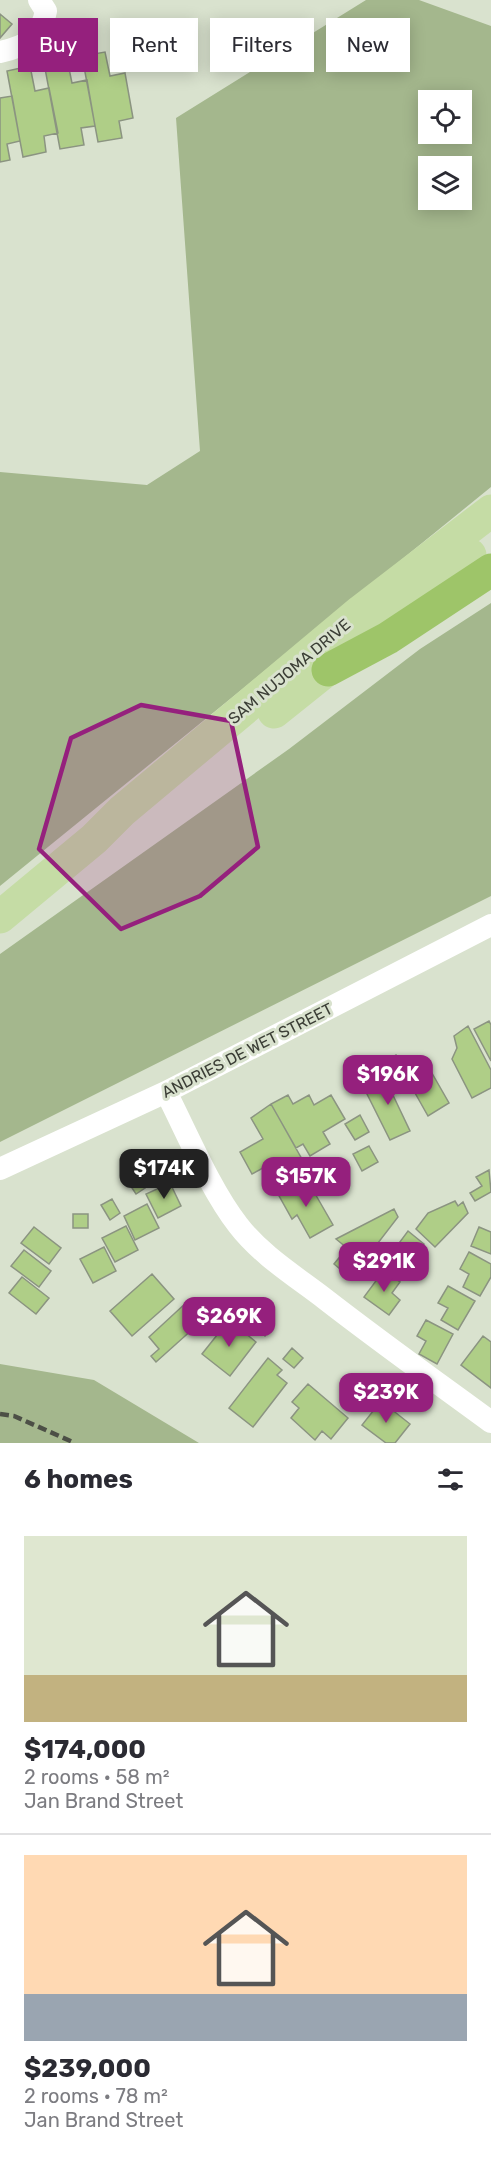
<!DOCTYPE html>
<meta charset="utf-8">
<style>
:root{--surface:#fff;--page:#f2f2f3;--text:#2b2b33;--muted:#7c7c81;--line:#e1e1e2;--accent:#95207d}
body{margin:0;font-family:Rubik,sans-serif;background:var(--page);color:var(--text);height:100vh;display:flex;flex-direction:column;font-size:22px;white-space:nowrap}
*{box-sizing:border-box;margin:0}
p{font-size:20px;color:var(--muted)}
.icon{flex:none;width:33px;height:33px;fill:none;stroke:currentColor;stroke-width:2;stroke-linecap:round;stroke-linejoin:round}
.map{position:relative;height:1443px;overflow:hidden}
.panel{display:flex;flex-direction:column;background:var(--surface);flex:1}
.panel>*{flex:none}
.hud{position:absolute;left:18px;top:18px;width:456px;height:54px;display:flex;gap:12px}
.controls{position:absolute;left:418px;top:90px;display:grid;gap:12px}
.controls a{display:grid;place-items:center;width:54px;height:54px;border-radius:0px;background:var(--surface);box-shadow:0 3px 15px #0003;font-size:30px}
.price{position:absolute;translate:-50% -51px;padding:0 14px;border-radius:12px;background:var(--accent);color:#fff;font-size:20px;line-height:39px;filter:drop-shadow(0 2px 3px #0008)}
.price::after{content:'';position:absolute;left:50%;top:36px;width:18px;height:14px;margin-left:-9px;background:inherit;clip-path:polygon(0 0,100% 0,50% 100%)}
.price.on{background:#222;color:#fff}
ul{padding:0;list-style:none}
li{display:grid;align-content:center;gap:12px;height:318px;padding:0 24px}
li+li{border-top:2px solid var(--line)}
li span{display:grid;place-items:center;height:186px;border-radius:0px;color:#555}
li>.icon{margin-inline-start:auto}
span .icon{width:108px;height:108px;fill:#fffc;stroke-width:1}
li b{font-size:26px}
h2{display:flex;justify-content:space-between;align-items:center;height:72px;padding:0 24px;font-size:26px}
.pill{padding:0 21px;border-radius:0px;background:var(--surface);box-shadow:0 3px 15px #0003;font-size:21px;line-height:54px}
.pill.on{background:var(--accent);color:#fff}
.map>svg:first-child{display:block}
.green{fill:#a4b78d;fill-rule:evenodd}
.building{fill:#afce87;stroke:#8b9481;stroke-width:1.5}
.lines{fill:none;stroke-linecap:round;stroke-linejoin:round}
.street{stroke:#fff;stroke-width:22}
.primary{stroke:#c5dca5;stroke-width:33}
.highway{stroke:#9ec569;stroke-width:33}
.rail{stroke:#4c4f46;stroke-width:4.5;stroke-dasharray:9 4.5;stroke-linecap:butt}
.marked{fill:#95207d;fill-opacity:0.2;stroke:#95207d;stroke-width:4.5;stroke-linejoin:round}
.labels{text-anchor:middle;stroke-width:6;stroke-linejoin:round;paint-order:stroke}
.street-label{font-size:16px;fill:#3b3e36;stroke:#d9e2ce}
</style>
<div class="map">
<svg width="491" height="1443" viewBox="0 0 491 1443">
<rect width="100%" height="100%" fill="#d9e2ce"/>
<path class="green" d="M366,0h53l72,26v461l-491,399v-414l147,13 53,-34 -24,-333zM429,100h33v34h-33zM429,166h33v34h-33z
M491,603v293l-491,246v-188l289,-205 131,-100z
M0,1364l94,16 105,63h-199z"/>
<path class="building" d="M0,14l12,10 -12,14z
M105,52l5,24 15,-3 8,45 -14,3 3,17 -24,4 -16,-86z
M67,59l5,24 15,-3 8,46 -14,2 3,17 -24,4 -16,-86z
M30,66l5,25 14,-3 9,45 -14,3 2,16 -23,5 -16,-86z
M12,96l8,45 -13,3 3,16 -10,2v-64z
M489,1021l2,4v36l-17,-32z
M468,1026l23,44v18l-19,10 -20,-39 5,-11 -3,-12z
M396,1055l4,6 7,-4 11,18 11,-7 20,35 -21,13 -22,-39 -9,5 -11,-21z
M391,1068l8,20 -8,3 19,40 -20,9 -25,-50 20,-10 -3,-8z
M288,1095l5,9 16,-9 5,10 17,-10 14,24 -22,13 7,12 -20,12 -7,-12 -7,4 -25,-44z
M271,1104l32,57 -25,13 -6,-11 -20,11 -12,-22 23,-13 -12,-21z
M360,1115l9,17 -14,8 -10,-16z
M369,1146l9,16 -16,9 -9,-17z
M489,1170l2,22 -16,9 -5,-8 12,-7 -6,-9z
M136,1176l9,12 -9,6 -8,-12z
M306,1178l27,47 -23,13 -13,-23 -5,4 -14,-25z
M170,1183l11,23 -23,12 -12,-24z
M112,1199l8,14 -10,7 -9,-15z
M455,1201l3,5 5,-4 5,11 -33,34 -19,-18 12,-16z
M147,1204l12,24 -24,12 -11,-24z
M394,1209l4,8 -47,61 -17,-14 13,-16 -11,-9z
M73,1214h15v14h-15z
M126,1226l12,24 -23,12 -13,-24z
M34,1227l27,21 -12,16 -28,-21z
M479,1227l12,5v22l-20,-8z
M408,1231l16,13 -9,11 9,6 -12,16 -24,-19z
M104,1247l12,24 -23,12 -13,-24z
M24,1250l27,21 -12,16 -28,-21z
M469,1252l22,12v13l-11,19 -17,-9 6,-13 -9,-5z
M384,1270l16,12 -8,11 8,7 -11,15 -25,-18z
M152,1274l22,25 -42,37 -22,-25z
M22,1277l27,21 -13,16 -27,-21z
M448,1286l27,15 -17,29 -17,-10 7,-12 -10,-5z
M188,1301l16,18 -48,43 -5,-6 8,-7 -10,-12z
M259,1318l13,8 -7,10 -12,-9z
M229,1320l27,22 -26,34 -28,-22z
M426,1320l27,14 -16,30 -18,-10 7,-13 -9,-5z
M483,1336l8,6v46l-30,-23z
M292,1348l11,10 -9,10 -11,-9z
M268,1358l14,12 -5,5 10,8 -34,44 -24,-19z
M308,1384l40,34 -17,21 -9,-8 -7,9 -24,-22 8,-10 -7,-6z
M381,1401l29,23 -15,19h-9l-24,-18z"/>
<g class="lines">
<path class="street" d="M0,52c27,-6 40,-13 46,-41l-7,-11
M166,1092c21,41 44,97 72,133 23,30 57,51 87,74 54,42 110,82 166,123
M0,1169l166,-77 325,-167"/>
<path class="primary" d="M274,712l196,-157
M0,917l94,-78 28,-28 239,-200 130,-100"/>
<path class="highway" d="M328,670l60,-32 103,-68"/>
<path class="rail" d="M0,1414l14,2 61,27"/>
</g>
<path class="marked" d="M141,705l90,16 27,126 -58,49 -79,33 -82,-80 32,-111z"/>
<g class="labels">
<g class="street-label">
<text transform="translate(289 671) rotate(-40)" y="6">SAM NUJOMA DRIVE</text>
<text transform="translate(247 1050) rotate(-27)" y="6">ANDRIES DE WET STREET</text>
</g>
</g>
</svg>
<div class="controls">
<a><svg class="icon" aria-label="locate" viewBox="0 0 24 24"><circle cx="12" cy="12" r="6"/><path d="M12 2v4M12 18v4M2 12h4M18 12h4"/></svg></a>
<a><svg class="icon" aria-label="layers" viewBox="0 0 24 24"><path d="M12 4l9 5-9 5-9-5zM3 14l9 5 9-5"/></svg></a>
</div>
<b class="price" style="left:388px;top:1106px">$196K</b>
<b class="price on" style="left:164px;top:1200px">$174K</b>
<b class="price" style="left:306px;top:1208px">$157K</b>
<b class="price" style="left:384px;top:1293px">$291K</b>
<b class="price" style="left:229px;top:1348px">$269K</b>
<b class="price" style="left:386px;top:1424px">$239K</b>
<div class="hud">
<a class="pill on">Buy</a>
<a class="pill">Rent</a>
<a class="pill">Filters</a>
<a class="pill">New</a>
</div>
</div>
<section class="panel">
<h2>6 homes<svg class="icon" aria-label="filters" viewBox="0 0 24 24"><path d="M4 7h16M4 17h16"/><circle cx="9" cy="7" r="2"/><circle cx="15" cy="17" r="2"/></svg></h2>
<ul>
<li><span style="background:linear-gradient(#dfe7d0 75%,#c2b280 0)"><svg class="icon" aria-label="home" viewBox="0 0 24 24"><path d="M3 11l9-7 9 7M6 9v11h12V9"/></svg></span><div><b>$174,000</b><p>2 rooms · 58 m²</p><p>Jan Brand Street</p></div></li>
<li><span style="background:linear-gradient(#ffd9b3 75%,#9aa5b1 0)"><svg class="icon" aria-label="home" viewBox="0 0 24 24"><path d="M3 11l9-7 9 7M6 9v11h12V9"/></svg></span><div><b>$239,000</b><p>2 rooms · 78 m²</p><p>Jan Brand Street</p></div></li>
</ul>
</section>
